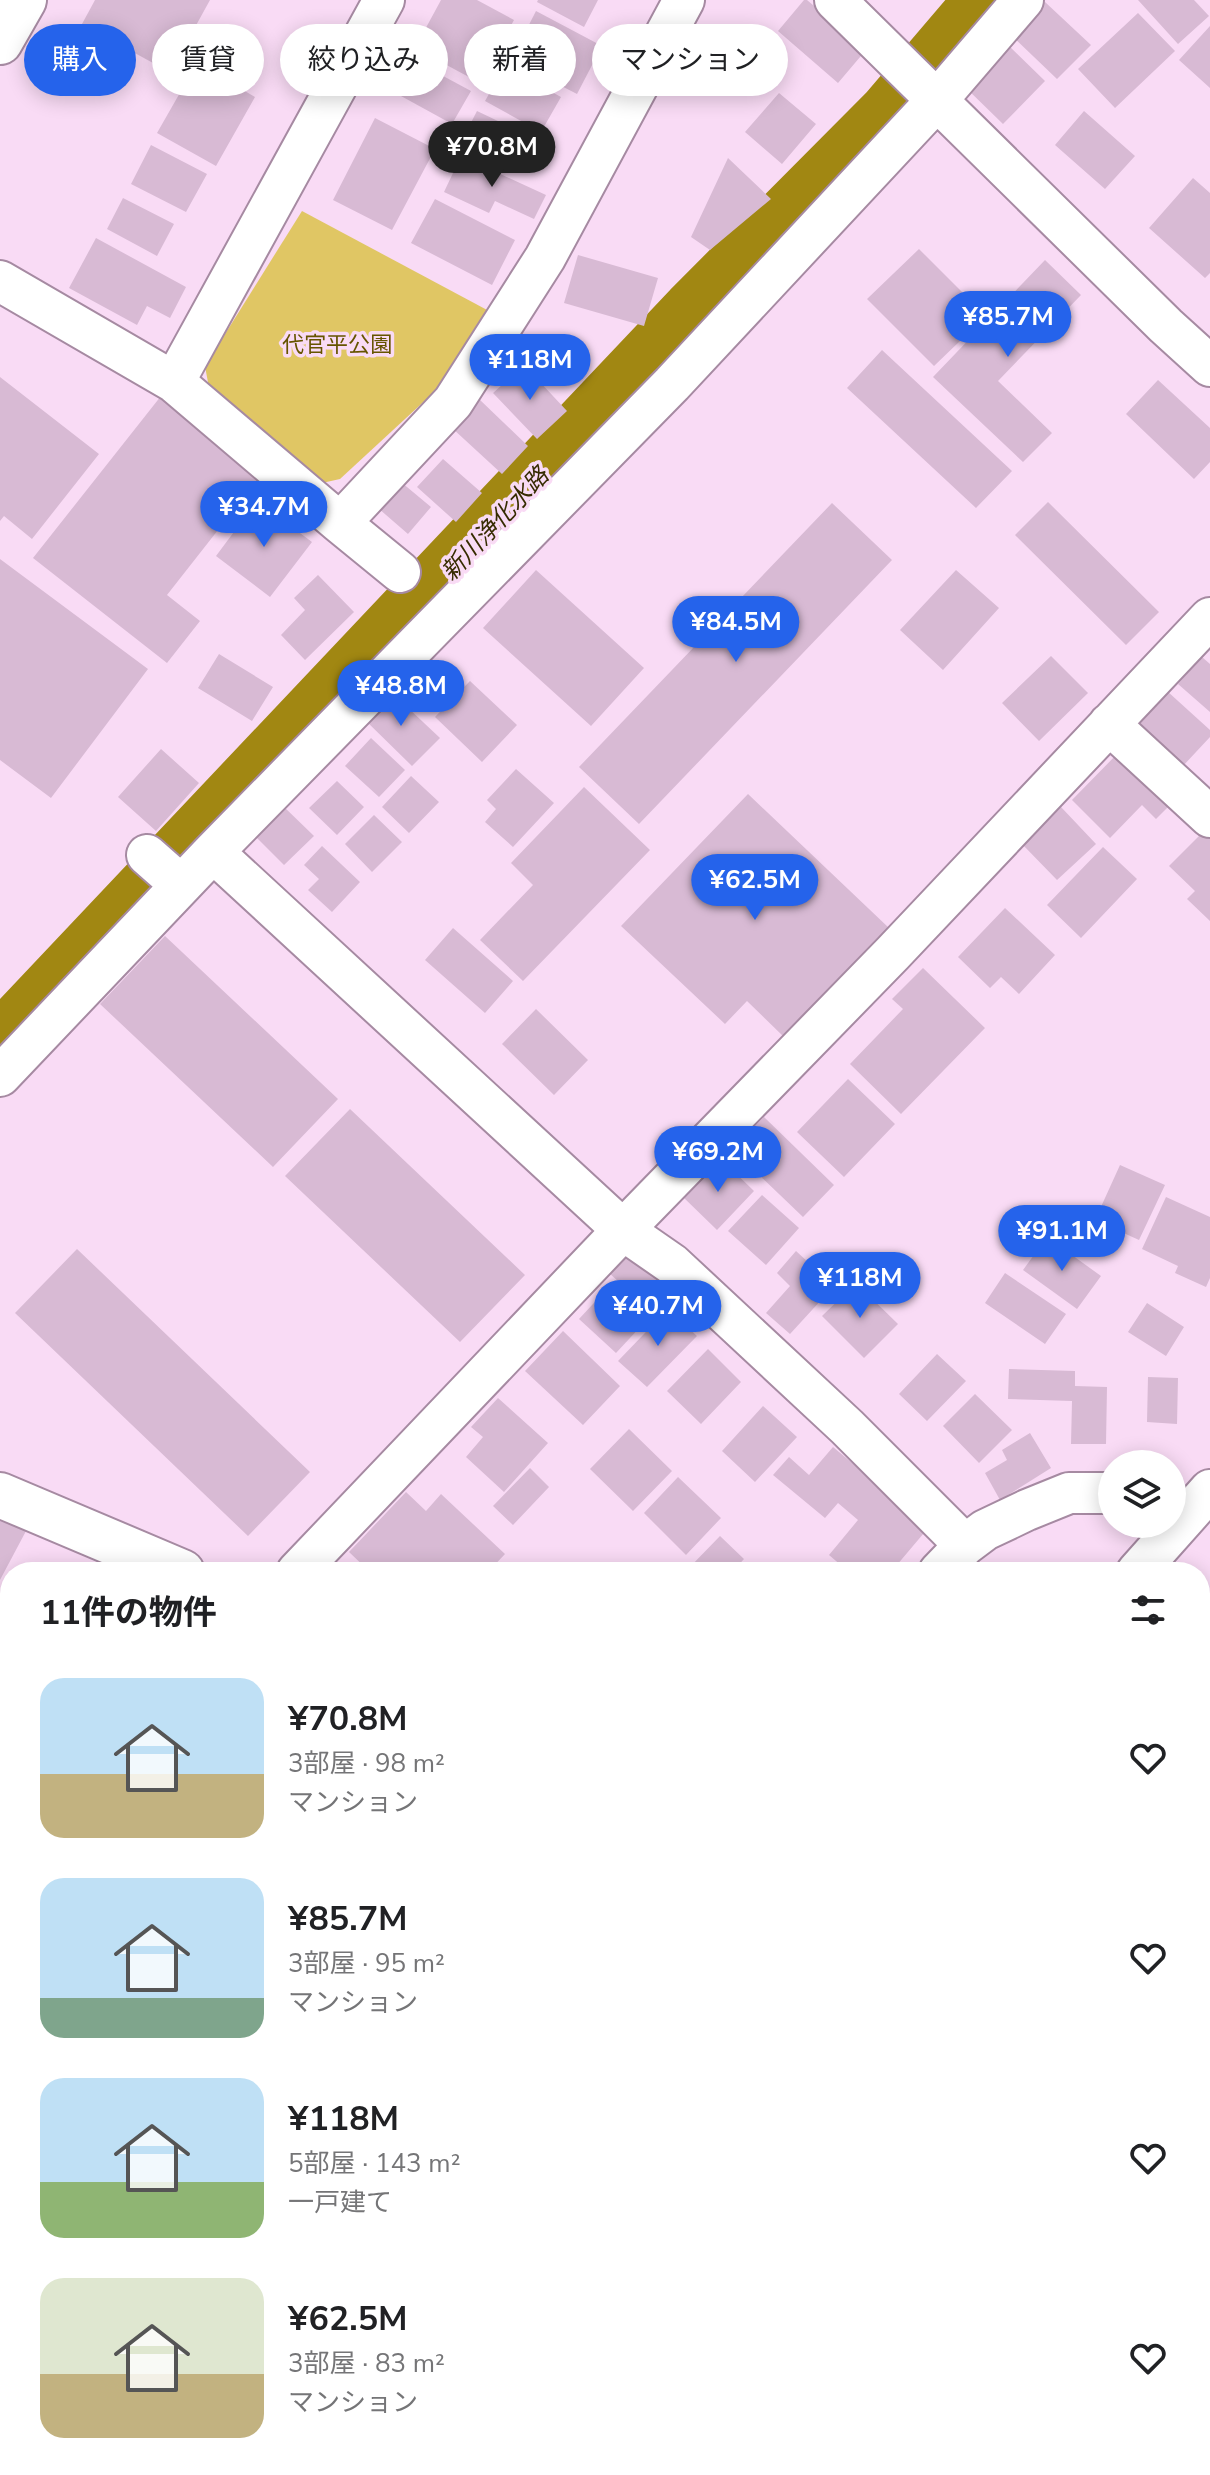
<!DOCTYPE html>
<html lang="ja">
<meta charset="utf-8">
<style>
:root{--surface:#fff;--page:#f6f6f6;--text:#202124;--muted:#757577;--accent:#2563eb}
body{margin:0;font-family:"Nunito Sans","Noto Sans JP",sans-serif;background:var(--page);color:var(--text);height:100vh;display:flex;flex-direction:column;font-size:30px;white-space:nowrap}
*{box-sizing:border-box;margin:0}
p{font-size:26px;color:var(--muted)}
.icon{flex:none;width:44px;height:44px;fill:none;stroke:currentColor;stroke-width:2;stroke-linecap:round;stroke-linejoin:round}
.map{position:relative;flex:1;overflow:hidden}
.drawer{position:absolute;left:0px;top:1562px;width:1210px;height:914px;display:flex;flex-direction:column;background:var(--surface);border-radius:32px 32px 0 0;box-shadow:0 4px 20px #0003}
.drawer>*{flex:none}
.banner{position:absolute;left:24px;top:24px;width:800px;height:72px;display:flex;gap:16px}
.buttons{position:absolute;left:1098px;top:1450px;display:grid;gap:16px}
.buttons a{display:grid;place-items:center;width:88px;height:88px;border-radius:50%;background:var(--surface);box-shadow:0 4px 20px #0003;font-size:40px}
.price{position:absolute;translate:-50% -68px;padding:0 18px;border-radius:28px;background:var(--accent);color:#fff;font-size:26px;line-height:52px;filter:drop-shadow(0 2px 4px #0008)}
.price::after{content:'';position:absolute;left:50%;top:48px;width:24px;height:18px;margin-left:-12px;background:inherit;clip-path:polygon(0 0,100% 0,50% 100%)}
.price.active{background:#222;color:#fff}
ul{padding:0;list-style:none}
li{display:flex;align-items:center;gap:24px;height:200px;padding:0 40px}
li span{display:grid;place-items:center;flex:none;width:224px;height:160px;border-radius:24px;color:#555}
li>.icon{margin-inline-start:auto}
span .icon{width:96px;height:96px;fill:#fffc;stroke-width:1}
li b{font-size:34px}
h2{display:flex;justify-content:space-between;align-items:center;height:96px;padding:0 40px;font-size:34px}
.tag{padding:0 28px;border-radius:36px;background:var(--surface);box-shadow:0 4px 20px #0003;font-size:28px;line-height:72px}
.tag.active{background:var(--accent);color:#fff}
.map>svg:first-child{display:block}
.green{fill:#e0c664}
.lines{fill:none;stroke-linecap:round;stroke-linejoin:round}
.river{stroke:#a18712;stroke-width:68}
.building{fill:#d8bad4}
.minor-casing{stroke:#a68aa2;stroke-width:44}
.major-casing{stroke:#a68aa2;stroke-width:48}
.highway-casing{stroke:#a68aa2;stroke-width:48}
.minor{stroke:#fff;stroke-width:40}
.major{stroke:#fff;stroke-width:44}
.highway{stroke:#fff;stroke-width:44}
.labels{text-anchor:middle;stroke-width:7;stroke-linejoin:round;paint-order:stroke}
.park-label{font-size:22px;fill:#665400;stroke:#f9dbf5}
.water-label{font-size:24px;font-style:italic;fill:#362b00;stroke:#f9dbf5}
</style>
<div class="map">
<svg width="1210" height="2475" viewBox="0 0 1210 2475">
<rect width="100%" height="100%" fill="#f9dbf5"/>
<path class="green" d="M302,211l187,100 -45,72 -104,96 -18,4 -113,-95 -4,-22z"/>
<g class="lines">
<path class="river" d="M24,1023l671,-710 196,-197 99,-116"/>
</g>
<path class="building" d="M95,0h115l-27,49 -17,-9 -13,23 -71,-39z
M441,0h36l37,20 -34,63 -65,-35z
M538,0h60l-14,27 -47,-25z
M804,0h3l59,50 -28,33 -60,-52z
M1138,0h56l15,16 -31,28z
M1045,2l46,43 -34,34 -45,-43z
M536,11l66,35 -25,48 -66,-34z
M1138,13l37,38 -60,57 -37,-39z
M1210,26v62l-31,-28z
M1004,41l41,40 -42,43 -41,-40z
M197,63l58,34 -39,69 -59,-33z
M419,63l52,28 -19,33 -51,-28z
M505,66l56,31 -20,35 -56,-31z
M779,93l37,31 -34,40 -37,-32z
M477,111l38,18 -14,30 -39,-19z
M1084,111l51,45 -30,33 -50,-44z
M375,118l60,31 -43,81 -59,-30z
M151,145l56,29 -21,38 -55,-28z
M461,156l85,39 -12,24 -39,-18 -6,12 -45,-21z
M728,158l43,41 -61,51 -19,-13z
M1193,178l17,15v80l-5,5 -56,-50z
M123,198l51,26 -17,32 -50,-27z
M435,199l80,41 -23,45 -81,-42z
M96,238l90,49 -16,31 -23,-12 -10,19 -68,-37z
M919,249l67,67 -52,50 -67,-67z
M578,255l80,23 -14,48 -80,-23z
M1045,260l36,35 -83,86 54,52 -29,29 -90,-85z
M882,350l130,121 -36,37 -129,-120z
M524,365l43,46 -30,28 -44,-46z
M0,377l99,77 -67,85 -28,-23 -4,5z
M1158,380l52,48v34l-16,17 -68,-65z
M161,396l101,78 -95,121 33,26 -33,42 -134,-105z
M479,399l49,47 -26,28 -50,-46z
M443,459l39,34 -26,29 -39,-35z
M401,482l30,25 -23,27 -30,-26z
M257,501l55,41 -42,55 -54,-41z
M1048,502l111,110 -33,33 -111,-110z
M832,503l60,57 -253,264 -60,-57z
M0,559l148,110 -97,129 -51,-38z
M536,570l108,98 -53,58 -108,-98z
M956,570l43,38 -56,62 -43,-40z
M318,575l36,37 -49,48 -24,-25 24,-25 -11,-12z
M219,654l54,33 -21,34 -54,-33z
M1051,656l37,37 -49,48 -37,-38z
M1202,657l8,7v48l-32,-28z
M470,681l47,44 -35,37 -47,-45z
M389,690l51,48 -28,28 -49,-48z
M1167,691l43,39v7l-28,30 -47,-43z
M371,738l34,32 -26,27 -34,-31z
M161,749l38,34 -43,48 -38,-34z
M1120,751l53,51 -17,17 -14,-14 -32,33 -38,-38z
M516,769l38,34 -41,44 -28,-25 11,-13 -9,-9z
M411,776l28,26 -30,31 -27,-26z
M337,781l27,26 -27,28 -28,-27z
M584,787l66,63 -127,131 -43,-41 53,-55 -22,-22z
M748,794l141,134 -104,110 -38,-37 -22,23 -104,-98z
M281,804l33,32 -30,29 -33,-33z
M1061,807l35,37 -39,36 -35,-36z
M374,815l28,27 -30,30 -27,-28z
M1203,832l7,6v83l-23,-22 8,-8 -26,-25z
M322,846l38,36 -28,30 -24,-22 11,-11 -15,-14z
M1103,847l34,32 -56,59 -34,-33z
M1005,908l50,47 -36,39 -18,-17 -11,11 -32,-31z
M453,928l60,53 -28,32 -60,-53z
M165,936l173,163 -65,68 -173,-163z
M923,968l62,60 -84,86 -51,-50 53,-55 -11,-10z
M536,1009l52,51 -34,35 -52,-51z
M848,1079l47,45 -51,53 -47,-45z
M350,1109l175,166 -65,67 -175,-166z
M764,1117l70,68 -31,32 -71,-68z
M720,1158l34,33 -37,39 -35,-34z
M1120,1165l45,20 -26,55 -44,-20z
M762,1195l37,33 -33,37 -38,-34z
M1166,1197l44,20v61l-4,9 -31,-14 3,-7 -36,-17z
M1047,1237l54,39 -24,33 -54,-39z
M77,1249l233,223 -62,64 -233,-223z
M629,1250l38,35 -21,22 -38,-35z
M796,1251l38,35 -44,48 -24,-21 24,-27 -13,-13z
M1005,1273l61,41 -21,30 -60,-41z
M856,1283l42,41 -34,34 -42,-42z
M605,1291l38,33 -27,29 -37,-34z
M1147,1303l37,24 -18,29 -38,-24z
M668,1309l29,27 -50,51 -29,-26z
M563,1331l57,55 -37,39 -58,-54z
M708,1349l33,33 -40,42 -34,-33z
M937,1354l29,27 -39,40 -28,-27z
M1009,1369l66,2v15l32,1 -1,57h-35l1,-43 -64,-2z
M1148,1377l30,1 -1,46 -30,-2z
M975,1394l37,36 -33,33 -36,-37z
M498,1398l50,45 -44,49 -38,-35 17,-20 -12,-10z
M763,1406l34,31 -42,45 -33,-31z
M629,1429l43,42 -39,40 -43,-42z
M1030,1433l21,35 -51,32 -15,-27 22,-13 -5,-10z
M833,1447l96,80 -38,45h-42l-20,-17 29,-35 -20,-17 -13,15 -52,-43 16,-18 20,18z
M530,1468l19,19 -36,38 -20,-19z
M678,1477l43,41 -35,37 -42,-42z
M406,1492l20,19 15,-17 64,60 -17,18h-118l-21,-20z
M0,1517l26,14 -26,49z
M720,1536l24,23 -12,13h-43l-2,-2z
M1200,1647l10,2v81l-10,-3z
M10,1654v198l-10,-5v-174z
M1200,1798l10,2v68l-10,-3z
M0,1855l10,5v214l-10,19z
M1203,2153l7,2v30l-10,-3z
M0,2221l10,5v101l-10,-5z
M1200,2331l10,2v66l-10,-3z
M0,2378l10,5v80l-6,12h-4z
M19,2466h36l-5,9h-36z
M61,2466h38l-5,9h-38z
M106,2466h16l18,9h-39z
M262,2466h35l19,9h-44l-11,-5z
M636,2466h114l-3,9h-114z
M779,2466h94l-2,9h-94z
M1031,2466h56l-3,9h-34l-20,-5z"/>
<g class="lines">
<defs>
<path id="minor" d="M835,0l331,326 44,40
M0,281l174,101 166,141 113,-121 92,-144 139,-258
M174,382l210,-382
M340,523l60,49
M1109,724l101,93
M213,852l410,378 49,34 175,163 118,118
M147,855l34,30
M0,1076l213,-224 459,-468 266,-285 85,-99
M297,1572l326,-342 270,-277 317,-335
M939,1572l26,-27 20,-15 42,-20 42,-17h43
M1137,1572l73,-82
M1200,2068l10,-42
M0,2127l10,-19
M0,2358l10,5
M211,2466l18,9
M948,2466l32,9
M436,2475l4,-9
M887,2475l3,-9
M1104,2475l2,-9"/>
<path id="major" d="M0,1495l182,77
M1200,1961l10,2"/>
<path id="highway" d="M0,42l24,-42"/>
</defs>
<use href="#minor" class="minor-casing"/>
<use href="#major" class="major-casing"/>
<use href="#highway" class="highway-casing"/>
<use href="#minor" class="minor"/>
<use href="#major" class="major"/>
<use href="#highway" class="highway"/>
</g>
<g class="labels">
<g class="park-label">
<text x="337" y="352">代官平公園</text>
</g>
<g class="water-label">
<text transform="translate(495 524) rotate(-47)" y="8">新川浄化水路</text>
</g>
</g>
</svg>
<div class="buttons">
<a><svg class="icon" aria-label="layers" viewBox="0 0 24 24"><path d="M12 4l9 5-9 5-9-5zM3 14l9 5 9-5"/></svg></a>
</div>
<b class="price active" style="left:492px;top:189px">¥70.8M</b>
<b class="price" style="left:1008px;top:359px">¥85.7M</b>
<b class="price" style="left:530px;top:402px">¥118M</b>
<b class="price" style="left:264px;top:549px">¥34.7M</b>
<b class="price" style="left:736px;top:664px">¥84.5M</b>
<b class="price" style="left:401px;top:728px">¥48.8M</b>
<b class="price" style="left:755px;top:922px">¥62.5M</b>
<b class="price" style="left:718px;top:1194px">¥69.2M</b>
<b class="price" style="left:1062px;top:1273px">¥91.1M</b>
<b class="price" style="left:860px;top:1320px">¥118M</b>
<b class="price" style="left:658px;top:1348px">¥40.7M</b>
<div class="banner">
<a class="tag active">購入</a>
<a class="tag">賃貸</a>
<a class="tag">絞り込み</a>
<a class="tag">新着</a>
<a class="tag">マンション</a>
</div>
<section class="drawer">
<h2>11件の物件<svg class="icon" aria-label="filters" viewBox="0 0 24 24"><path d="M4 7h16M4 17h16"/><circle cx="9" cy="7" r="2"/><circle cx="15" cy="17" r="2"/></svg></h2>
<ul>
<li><span style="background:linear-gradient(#bfe0f5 60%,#c2b280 0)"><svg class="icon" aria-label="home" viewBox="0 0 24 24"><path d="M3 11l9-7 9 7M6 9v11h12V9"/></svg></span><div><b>¥70.8M</b><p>3部屋 · 98 m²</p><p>マンション</p></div><svg class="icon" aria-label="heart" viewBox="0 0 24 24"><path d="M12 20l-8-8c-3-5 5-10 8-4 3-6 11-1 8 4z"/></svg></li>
<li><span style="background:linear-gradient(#bfe0f5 75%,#7fa58c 0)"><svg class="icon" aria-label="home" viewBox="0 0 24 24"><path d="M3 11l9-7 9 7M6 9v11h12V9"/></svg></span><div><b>¥85.7M</b><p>3部屋 · 95 m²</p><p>マンション</p></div><svg class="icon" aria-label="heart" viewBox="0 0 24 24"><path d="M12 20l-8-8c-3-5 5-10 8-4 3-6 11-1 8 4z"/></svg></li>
<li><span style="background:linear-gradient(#bfe0f5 65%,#8fb573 0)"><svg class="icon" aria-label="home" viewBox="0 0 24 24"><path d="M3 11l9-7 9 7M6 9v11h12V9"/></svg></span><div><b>¥118M</b><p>5部屋 · 143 m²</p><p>一戸建て</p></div><svg class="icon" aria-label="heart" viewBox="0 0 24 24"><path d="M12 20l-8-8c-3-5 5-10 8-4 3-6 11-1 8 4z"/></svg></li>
<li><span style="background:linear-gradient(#dfe7d0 60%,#c2b280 0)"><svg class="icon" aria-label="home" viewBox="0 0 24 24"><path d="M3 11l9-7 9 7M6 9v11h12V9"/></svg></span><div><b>¥62.5M</b><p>3部屋 · 83 m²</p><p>マンション</p></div><svg class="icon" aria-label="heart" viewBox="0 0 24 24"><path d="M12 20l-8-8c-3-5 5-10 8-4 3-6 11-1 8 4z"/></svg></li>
</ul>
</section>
</div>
